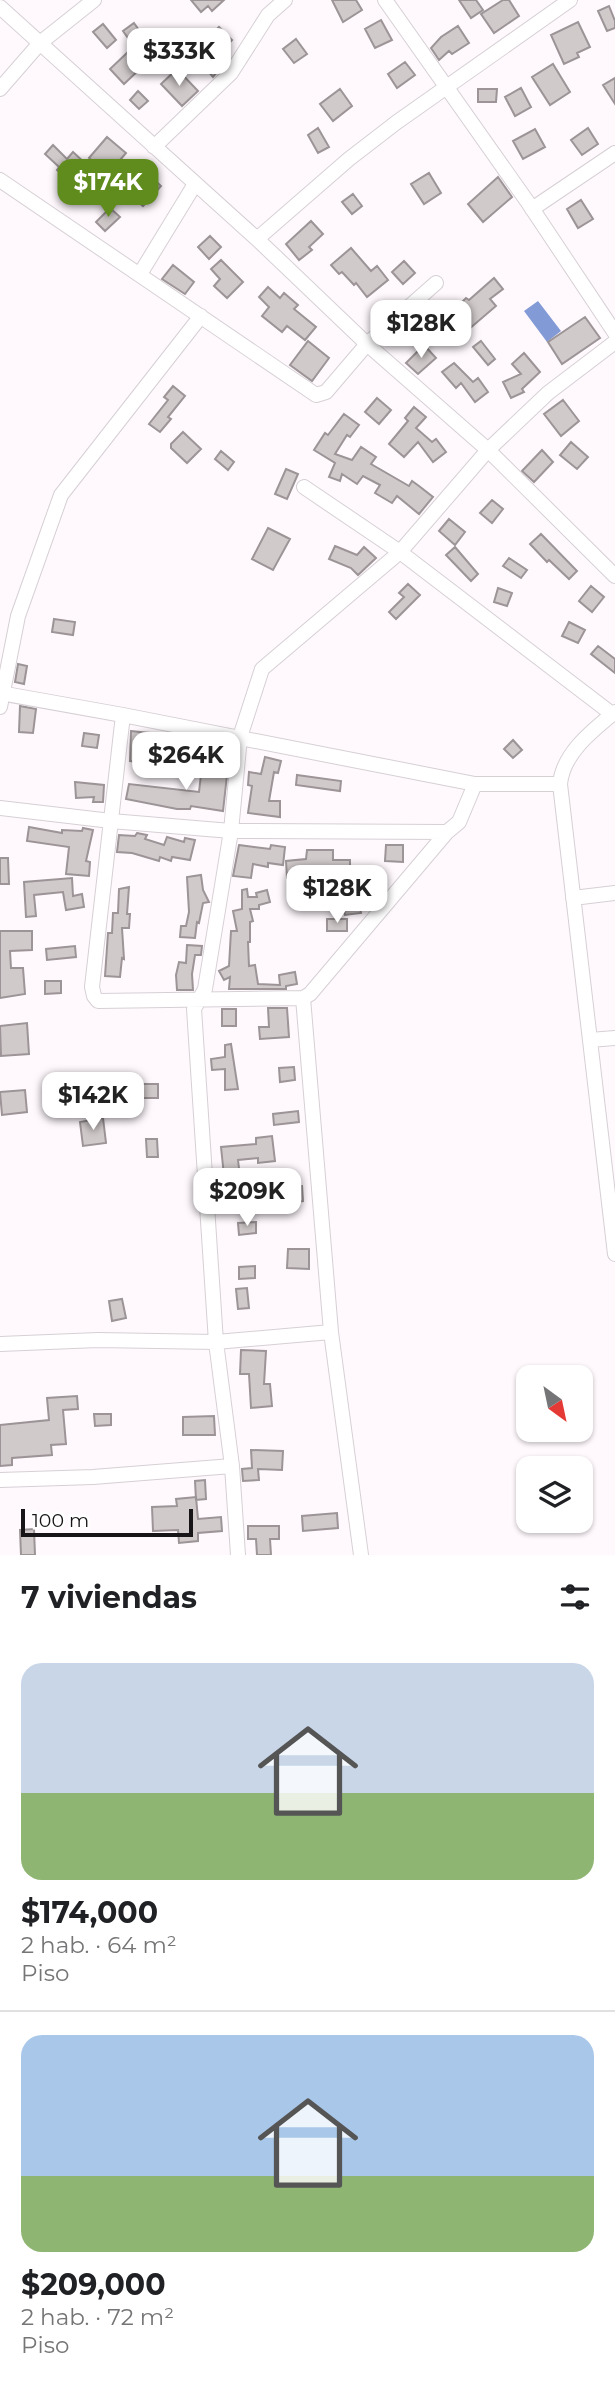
<!DOCTYPE html>
<html lang="es">
<meta charset="utf-8">
<style>
:root{--surface:#fff;--page:#f2f2f2;--text:#202124;--muted:#757577;--line:#e0e0e0;--accent:#608c1d}
body{margin:0;font-family:Montserrat,sans-serif;background:var(--page);color:var(--text);height:100vh;display:flex;flex-direction:column;font-size:26px;white-space:nowrap}
*{box-sizing:border-box;margin:0}
p{font-size:23px;color:var(--muted)}
.icon{flex:none;width:38px;height:38px;fill:none;stroke:currentColor;stroke-width:2;stroke-linecap:round;stroke-linejoin:round}
.map{position:relative;height:1555px;overflow:hidden}
.side{display:flex;flex-direction:column;background:var(--surface);flex:1}
.side>*{flex:none}
.needle{width:46px;rotate:147deg}
.fabs{position:absolute;left:516px;top:1365px;display:grid;gap:14px}
.fabs a{display:grid;place-items:center;width:77px;height:77px;border-radius:14px;background:var(--surface);box-shadow:0 2px 5px #0004;font-size:35px}
.scale{position:absolute;left:21px;bottom:18px;width:172px;box-sizing:border-box;padding-left:7px;border:4px solid #171517;border-top:0;font-size:19px;line-height:24px;white-space:nowrap;color:#171517;-webkit-text-stroke:5px #fff;paint-order:stroke}
.price{position:absolute;translate:-50% -60px;padding:0 16px;border-radius:14px;background:#fff;color:#222;font-size:23px;line-height:46px;filter:drop-shadow(0 2px 4px #0008)}
.price::after{content:'';position:absolute;left:50%;top:42px;width:21px;height:16px;margin-left:-10px;background:inherit;clip-path:polygon(0 0,100% 0,50% 100%)}
.price.current{background:var(--accent);color:#fff}
ul{padding:0;list-style:none}
li{display:grid;align-content:center;gap:14px;height:371px;padding:0 21px}
li+li{border-top:2px solid var(--line)}
li span{display:grid;place-items:center;height:217px;border-radius:21px;color:#555}
li>.icon{margin-inline-start:auto}
span .icon{width:126px;height:126px;fill:#fffc;stroke-width:1}
li b{font-size:30px}
h2{display:flex;justify-content:space-between;align-items:center;height:84px;padding:0 21px;font-size:30px}
.map>svg:first-child{display:block}
.water{fill:#829ad5}
.building{fill:#d1cacb;stroke:#9c9496;stroke-width:2}
.lines{fill:none;stroke-linecap:round;stroke-linejoin:round}
.minor-casing{stroke:#d6d0d5;stroke-width:16}
.minor{stroke:#fff;stroke-width:14}
</style>
<div class="map">
<svg width="615" height="1555" viewBox="0 0 615 1555">
<rect width="100%" height="100%" fill="#fff9fe"/>
<path class="water" d="M538,301l23,30 -14,11 -23,-31z"/>
<path class="building" d="M191,0h33l-12,11 -4,-5 -7,6z
M332,0h24l6,10 -19,12z
M459,0h17l7,10 -12,8z
M503,0h6l10,16 -25,17 -13,-19z
M609,6l6,15v7l-8,3 -9,-20z
M381,20l11,20 -17,8 -10,-19z
M578,22l12,25 -13,6 2,4 -15,7 -13,-29z
M134,23l10,14 -11,8 -10,-14z
M103,24l13,16 -9,8 -14,-16z
M458,26l11,17 -17,11 -3,-3 -10,9 -8,-12 10,-11z
M219,27l13,13 -10,11 6,8 -15,18 -17,-20 16,-15 -4,-4z
M296,39l11,15 -13,9 -11,-14z
M128,52l14,15 -18,17 -14,-15z
M405,62l10,13 -18,13 -9,-14z
M553,64l17,28 -20,13 -18,-28z
M177,69l21,22 -16,15 -21,-22z
M615,78v26l-12,-19z
M521,88l10,19 -16,9 -10,-19z
M340,89l12,17 -19,15 -13,-17z
M478,89h19l-1,13h-18z
M138,91l10,10 -9,8 -9,-9z
M318,128l11,19 -11,6 -10,-18z
M588,128l10,16 -16,11 -11,-15z
M535,129l10,18 -22,12 -10,-18z
M107,137l19,16 -18,21 -19,-16z
M53,145l14,14 6,-7 13,12 -16,17 -13,-11 2,-3 -14,-13z
M146,172l15,14 -18,20 -15,-13z
M429,173l12,20 -17,11 -13,-20z
M498,177l14,20 -29,25 -15,-18z
M103,182l16,18 -9,8 -15,-19z
M353,194l9,12 -10,8 -10,-12z
M581,200l12,19 -15,9 -11,-19z
M110,208l10,9 -15,14 -9,-9z
M311,221l12,13 -14,13 3,3 -13,10 -13,-16z
M210,236l11,11 -12,12 -11,-12z
M351,248l20,23 6,-5 11,14 -21,17 -11,-14 -2,2 -12,-13 -3,2 -8,-9z
M221,260l22,22 -16,16 -13,-12 6,-7 -9,-10z
M404,261l11,12 -12,11 -11,-12z
M173,265l21,17 -9,12 -23,-15z
M494,278l9,11 -13,10 6,7 -41,35 -13,-15 20,-17 -4,-3 8,-8 3,2z
M268,287l12,11 4,-5 14,12 -4,4 22,18 -11,13 -18,-14 -5,6 -20,-16 7,-9 -10,-10z
M585,317l15,21 -38,26 -14,-22z
M308,341l21,17 -17,23 -22,-16z
M481,341l14,18 -7,6 -15,-18z
M424,345l12,13 -18,16 -12,-11z
M524,353l16,19 -18,17 2,3 -13,6 -8,-16 18,-8 -9,-10z
M454,363l19,19 5,-4 10,14 -13,10 -14,-19 -5,5 -14,-16z
M173,386l12,10 -17,21 3,2 -11,13 -11,-8 19,-24 -4,-3z
M377,398l14,12 -12,14 -14,-12z
M563,400l16,21 -18,15 -17,-22z
M414,407l12,10 -10,11 16,14 4,-3 10,13 -13,10 -15,-20 -14,15 -15,-13 19,-23 -3,-3z
M344,414l15,11 -9,12 -3,-2 -12,19 17,6 9,-13 15,10 -5,7 38,22 3,-5 7,5 14,11 -14,17 -22,-18 -5,7 -17,-10 5,-8 -17,-9 -6,8 -15,-10 -2,7 -11,-4 6,-14 -21,-13 11,-17 3,2z
M183,432l18,17 -14,14 -16,-15v-4z
M571,442l17,15 -11,12 -17,-14z
M542,450l11,12 -19,20 -12,-11z
M221,451l13,11 -6,8 -13,-11z
M286,469l12,5 -11,25 -12,-5z
M492,500l11,9 -11,14 -12,-10z
M449,519l16,13 -10,13 -16,-14z
M268,528l22,11 -17,31 -21,-11z
M541,534l36,37 -8,8 -20,-19 -2,2 -17,-18z
M335,546l22,9 7,-8 12,11 -18,17 -7,-7 -22,-9z
M455,547l23,27 -7,7 -25,-26z
M509,558l18,12 -6,8 -18,-12z
M408,584l12,11 -24,24 -7,-7 15,-15 -5,-4z
M591,586l13,11 -12,15 -13,-11z
M498,588l14,5 -5,13 -13,-4z
M54,619l21,3 -2,13 -21,-3z
M569,622l16,8 -7,13 -16,-7z
M598,646l17,13v14l-24,-19z
M18,664l9,2 -3,18 -9,-2z
M20,706l16,3 -3,24 -14,-1z
M131,731l18,2 -1,12h-7l-1,17 -10,-1z
M84,733l15,2 -2,13 -15,-2z
M513,740l9,10 -9,8 -9,-9z
M203,757h10l-1,15 15,3 -4,36 -32,-5 -1,3h-13l-51,-10 3,-15 70,8z
M265,757l16,4 -3,12 -4,-1 -5,29h11v16l-32,-4 4,-27 -4,-1 1,-13 12,2z
M297,775l44,6 -1,10 -44,-6z
M75,782l29,3 -1,17h-10l1,-5 -18,1z
M29,827l33,6v-3l20,1 1,-3 10,2 -7,31 4,1 -1,14 -23,-2 3,-27 -42,-6z
M137,833l10,2 -2,4 19,6 3,-8 17,5 1,-4 10,2 -5,20 -18,-3 -1,4 -11,-4 -1,4 -27,-8 -15,-1 2,-17 16,1z
M239,845l31,4 1,-4 14,2 -2,18 -15,-2v4l-15,-3 -2,14 -18,-2z
M386,845h17v17l-18,-1z
M307,850h26v10h17v15h-12v-5l-43,-3 1,11h-9l-1,-17 20,-2z
M0,858h8l1,26h-9z
M201,875l2,15 6,12 -6,1 -4,20 -2,-1 -2,16 -15,-1 1,-11h5l3,-14 -2,-35z
M72,878l1,18 9,-2 2,13 -18,3 -3,-18 -29,3 2,21 -10,1 -2,-35z
M361,883h16v14h-16z
M129,887l-2,27h3l-1,14h-7l2,31 -2,-1 -2,19 -15,-1 3,-43h4l1,-20h5l1,-24z
M247,889l1,8h9l-1,-4 11,-3 3,12 -11,3v4h-9l3,12 -3,1v20h-2l1,24 6,-1 3,19 22,1 -1,-10 16,-3 2,12 -11,2v3h-57l1,-12 -6,3 -5,-9 10,-5 2,-35h6l-4,-20 9,-2v-19z
M358,898l3,15 -16,2 -3,-14z
M327,919h20v12h-20z
M0,931h32v19l-22,1 1,17h12l2,26 -25,4z
M187,945l15,1 -1,9h-6l-3,19 1,16h-16l-1,-15 3,-13 7,1z
M75,946l1,11 -29,3 -1,-11z
M45,981h16v12l-16,1z
M268,1008h19l2,29 -29,2 -1,-12h10z
M222,1009h14v17h-14z
M27,1023l2,31 -28,2 -1,-30z
M231,1044l7,45 -13,1v-21l-13,1 -1,-11 14,-2v-12z
M294,1067l1,13 -15,2 -1,-14z
M135,1084h23v14h-23z
M25,1090l2,22 -25,3 -2,-23z
M298,1111l1,11 -25,3 -1,-11z
M103,1118l3,25 -23,3 -3,-24z
M272,1136l3,25 -17,2v-5l-20,2 3,25 18,-2 3,21 -16,2 -1,-10h-22v-11h2l-4,-38 35,-3v-6z
M146,1139h11l1,18h-11z
M302,1186l1,15 -16,2 -1,-16z
M256,1222v11l-17,2 -1,-12z
M288,1249h21v20l-22,-1z
M255,1266v12l-16,1v-12z
M247,1288l2,20 -11,1 -2,-20z
M122,1299l4,19 -14,3 -3,-20z
M241,1350l25,1 -2,33h6l2,22 -21,2 -2,-34h-9z
M77,1396l1,13 -15,1 3,34 -15,1 1,10 -40,3v7l-12,1v-41l49,-5 -2,-22z
M94,1414h17v11l-16,1z
M214,1416l1,19h-32v-18z
M251,1450l32,1 -1,19 -24,-1 1,11 -16,1 -1,-12 10,-1z
M205,1480l1,19 -10,1 -1,-19z
M196,1497l2,22 23,-2 1,14 -24,2v8l-19,2 -1,-13 -25,1 -1,-24 25,-1 -1,-7z
M337,1513l1,15 -35,3 -1,-15z
M248,1526h31v13h-9l1,16h-14l-1,-16h-8z
M34,1529l1,26h-14l-1,-25z"/>
<g class="lines">
<defs>
<path id="minor" d="M385,0l144,204 86,129
M0,7l257,232 110,105 121,106 127,126
M0,89l40,-46 54,-43
M154,147l77,-74 37,-58 17,-15
M0,180l316,215 10,-3 41,-48 69,-61
M532,209l83,-56
M257,239l92,-80 48,-37 173,-122
M140,274l55,-90
M304,487l96,65 212,162
M0,693l123,22 352,69h85
M0,707l18,-91 43,-121 140,-179
M615,712c-23,19 -52,41 -55,72l55,470
M123,715l-31,272 2,9 4,5 205,-3 7,-4 137,-162 12,-10 16,-38
M0,808l111,13 120,10 216,1
M573,898l42,-5
M303,998l28,334 30,223
M590,1040l25,-2
M0,1344l98,-4 118,2 115,-10
M0,1480l93,-3 139,-11
M238,1555l-6,-89 -16,-124 -22,-333 11,-20 26,-158 9,-94 22,-68 138,-117 88,-102 60,-57 67,-51"/>
</defs>
<use href="#minor" class="minor-casing"/>
<use href="#minor" class="minor"/>
</g>
</svg>
<div class="fabs">
<a><svg class="needle" viewBox="-14 -14 28 28"><path d="M0-13l5 13h-10z" fill="#e53935"/><path d="M0 13l5-13h-10z" fill="#757577"/></svg></a>
<a><svg class="icon" aria-label="layers" viewBox="0 0 24 24"><path d="M12 4l9 5-9 5-9-5zM3 14l9 5 9-5"/></svg></a>
</div>
<div class="scale">100 m</div>
<b class="price" style="left:179px;top:88px">$333K</b>
<b class="price current" style="left:108px;top:219px">$174K</b>
<b class="price" style="left:421px;top:360px">$128K</b>
<b class="price" style="left:186px;top:792px">$264K</b>
<b class="price" style="left:337px;top:925px">$128K</b>
<b class="price" style="left:93px;top:1132px">$142K</b>
<b class="price" style="left:247px;top:1228px">$209K</b>
</div>
<section class="side">
<h2>7 viviendas<svg class="icon" aria-label="filters" viewBox="0 0 24 24"><path d="M4 7h16M4 17h16"/><circle cx="9" cy="7" r="2"/><circle cx="15" cy="17" r="2"/></svg></h2>
<ul>
<li><span style="background:linear-gradient(#c9d6e8 60%,#8fb573 0)"><svg class="icon" aria-label="home" viewBox="0 0 24 24"><path d="M3 11l9-7 9 7M6 9v11h12V9"/></svg></span><div><b>$174,000</b><p>2 hab. · 64 m²</p><p>Piso</p></div></li>
<li><span style="background:linear-gradient(#a9c7e8 65%,#8fb573 0)"><svg class="icon" aria-label="home" viewBox="0 0 24 24"><path d="M3 11l9-7 9 7M6 9v11h12V9"/></svg></span><div><b>$209,000</b><p>2 hab. · 72 m²</p><p>Piso</p></div></li>
</ul>
</section>
